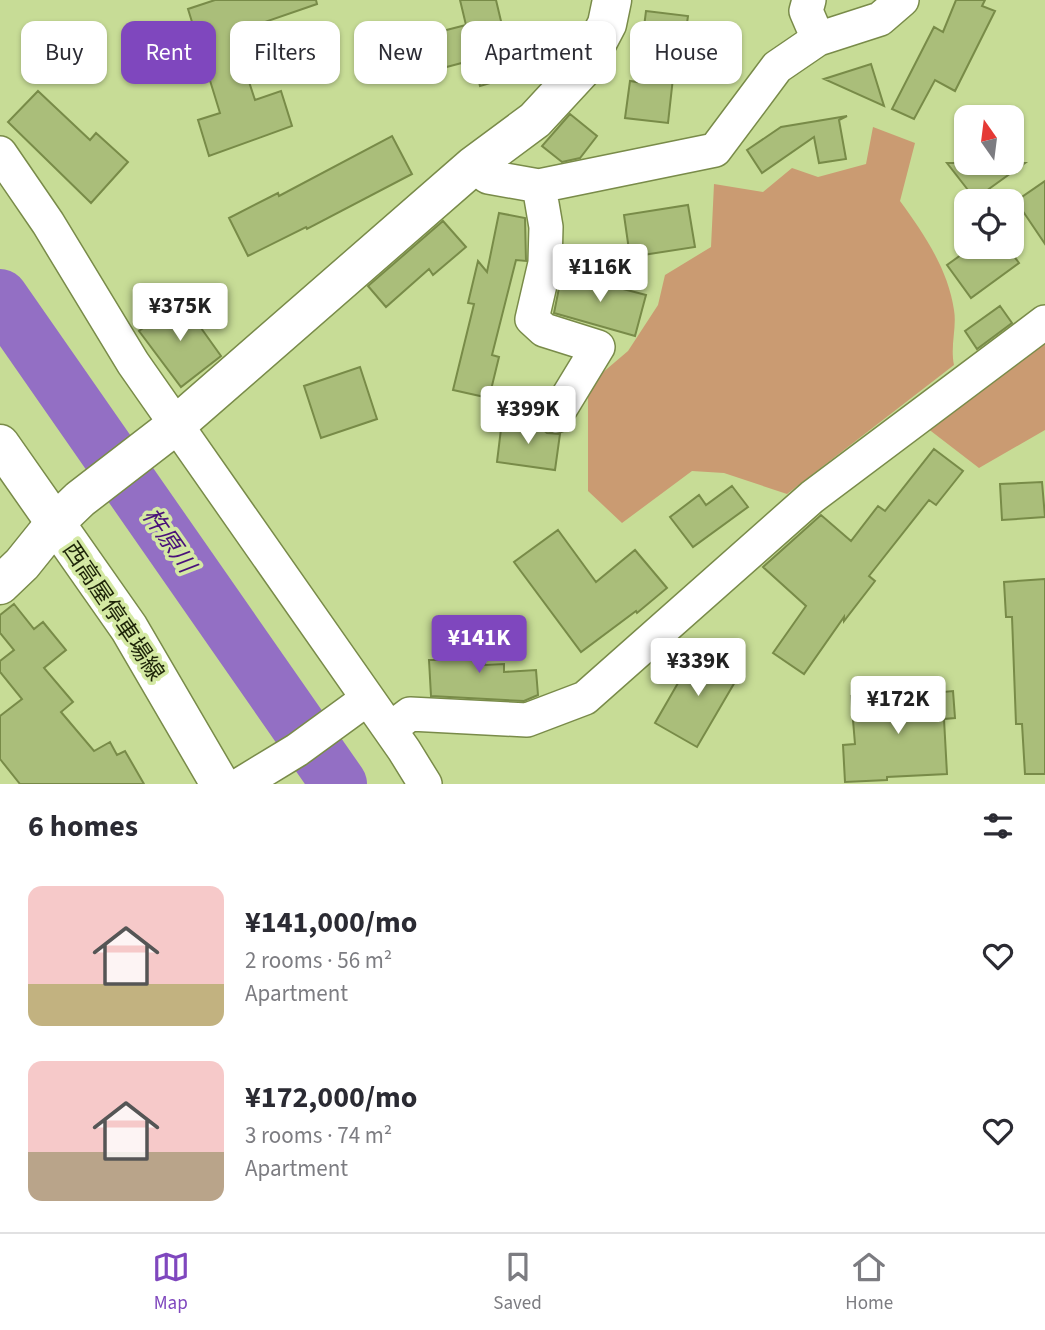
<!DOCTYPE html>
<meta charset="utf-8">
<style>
:root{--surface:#fff;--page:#f2f2f3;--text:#2b2b33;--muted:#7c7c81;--line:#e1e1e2;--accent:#7f47be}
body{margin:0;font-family:"Source Sans 3","Noto Sans JP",sans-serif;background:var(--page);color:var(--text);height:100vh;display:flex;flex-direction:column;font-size:26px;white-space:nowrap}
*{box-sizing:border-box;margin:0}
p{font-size:23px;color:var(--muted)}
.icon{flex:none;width:38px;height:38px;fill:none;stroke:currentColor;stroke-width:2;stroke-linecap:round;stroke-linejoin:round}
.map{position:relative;height:784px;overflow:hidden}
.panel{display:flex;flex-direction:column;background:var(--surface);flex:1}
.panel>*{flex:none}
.hud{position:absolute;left:21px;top:21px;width:1004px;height:63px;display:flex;gap:14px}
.needle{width:46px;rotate:346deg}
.fabs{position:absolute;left:954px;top:105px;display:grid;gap:14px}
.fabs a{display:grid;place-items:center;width:70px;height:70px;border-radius:14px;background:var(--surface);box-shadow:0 2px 5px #0004;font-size:35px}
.price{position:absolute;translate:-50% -60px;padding:0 16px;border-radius:7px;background:#fff;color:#222;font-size:23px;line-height:46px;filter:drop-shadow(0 2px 4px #0008)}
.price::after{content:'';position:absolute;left:50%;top:42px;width:21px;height:16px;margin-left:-10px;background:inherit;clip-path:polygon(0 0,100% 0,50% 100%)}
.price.on{background:var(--accent);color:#fff}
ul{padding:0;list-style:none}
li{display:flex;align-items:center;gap:21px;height:175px;padding:0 28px}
li span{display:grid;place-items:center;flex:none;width:196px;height:140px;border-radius:14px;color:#555}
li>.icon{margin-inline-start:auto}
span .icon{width:84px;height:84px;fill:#fffc;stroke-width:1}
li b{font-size:30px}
h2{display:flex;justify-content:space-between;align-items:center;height:84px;padding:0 28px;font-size:30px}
.pill{padding:0 24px;border-radius:14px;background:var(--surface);box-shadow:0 2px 5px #0004;font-size:24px;line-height:63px}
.pill.on{background:var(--accent);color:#fff}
.dock{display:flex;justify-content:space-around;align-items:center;height:98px;border-top:2px solid var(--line);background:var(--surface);font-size:19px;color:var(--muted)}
.dock a{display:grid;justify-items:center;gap:4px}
.dock .on{color:var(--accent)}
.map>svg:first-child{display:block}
.green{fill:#ca9b72}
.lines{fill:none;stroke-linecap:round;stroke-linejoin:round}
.river{stroke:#936fc4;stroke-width:56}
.building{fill:#aabe7a;stroke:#788b48;stroke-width:2}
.minor-casing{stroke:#798b49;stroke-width:36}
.tertiary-casing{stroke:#798b49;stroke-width:41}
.secondary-casing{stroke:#798b49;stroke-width:41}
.minor{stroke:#fff;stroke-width:33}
.tertiary{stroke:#fff;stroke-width:38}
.secondary{stroke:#fff;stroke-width:38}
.labels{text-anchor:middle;stroke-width:7;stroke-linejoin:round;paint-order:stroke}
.street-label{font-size:23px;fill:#1e2509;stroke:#d4e9a3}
.water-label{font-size:24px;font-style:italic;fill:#49127a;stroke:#d4e9a3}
</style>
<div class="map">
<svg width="1045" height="784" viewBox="0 0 1045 784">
<rect width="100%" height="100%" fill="#c7dc96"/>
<path class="green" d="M873,127l42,16 -15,58c24,33 48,68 54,109 3,18 -4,35 0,55l-167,129 -63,-21 -32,-2 -70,52 -34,-32v-106l40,-34 30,-46 7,-30 46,-28 3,-63 49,8 29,-24 26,9 48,-13z
M1045,331v99l-66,38 -52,-40z"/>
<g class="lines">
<path class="river" d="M0,297l339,487"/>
</g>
<path class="building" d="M215,0h101l1,4 -84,29 22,67 26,-9 11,35 -83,30 -11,-36 22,-7 -32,-104z
M460,0h36l18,76 -34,10 -7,-26 -49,13 -9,-35 51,-13z
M956,0h29l-3,6 13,5 -40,80 -20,-11 -21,39 -22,-10 42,-82 9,5z
M646,11l42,5 -5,36 -7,-1 -8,72 -43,-5 5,-37 7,1z
M871,64l13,42 -60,-27z
M38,91l52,49 6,-7 32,29 -37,41 -83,-81z
M570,114l27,22 -17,22 -18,4 -20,-16z
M847,116l-8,4 7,39 -27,4 -5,-26 -52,36 -15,-23 34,-23z
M392,136l20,38 -105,55 -1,-2 -58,29 -19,-38 49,-25 1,3z
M947,163h78l-50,36z
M1045,181v63l-29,-43z
M688,205l7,42 -65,10 -6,-42z
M499,213l26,5 1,43 -10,-1 -24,95 7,2 -10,41 -36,-8 21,-86 -6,-1 10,-42 9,11z
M443,221l23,26 -33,28 -4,-6 -43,38 -18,-21z
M972,247h35l12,16 -48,35 -24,-33z
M562,273l84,22 -11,41 -81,-23z
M181,300l40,56 -40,31 -42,-56z
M1000,306l12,17 -35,26 -12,-18z
M360,367l17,52 -56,19 -17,-52z
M502,421l38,6 7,6 13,1 -5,36 -58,-8z
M934,449l29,22 -27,34 -7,-5 -60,76 6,5 -31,40v-4l-40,57 -31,-21 33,-47 -43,-39 58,-52 30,26 27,-35 7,5z
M1042,482l3,35 -43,3 -2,-36z
M732,486l16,21 -55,40 -23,-30 29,-22 7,10z
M558,530l38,52 39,-32 32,38 -30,25 -1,-2 -55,41 -67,-90z
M1045,579v195h-20l-3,-50h-6l-4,-107h-6l-2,-35z
M14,604l20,25 9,-7 23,28 -22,18 29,34 -12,10 33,39 16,-9 7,13 8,-4 19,33h-124l-20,-25v-43l22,-17 -22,-27v-11l14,-11 -14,-17v-18z
M482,629l3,36 19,-1v8l32,-2 2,25 -14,6 -93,-5 -2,-36h29l-2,-29z
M703,648l29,18 7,9 -42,72 -42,-24 23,-40z
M953,691l2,27 -11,1 3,55 -60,3v3l-42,2 -2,-37 12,-1 -4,-48 40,-3v4z"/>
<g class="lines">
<defs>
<path id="minor" d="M809,0l-3,11 12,28
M0,153l48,70 85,140 271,387 21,34
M473,166l15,11 51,9 176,-36 62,-83 41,-28 62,-20 22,-19
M539,186l7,41 -1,36 -13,56 12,11 54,17 -42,69
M390,729l20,-15 117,6 58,-22 227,-201 233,-175
M241,784l56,-34 70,-51"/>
<path id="tertiary" d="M0,585l22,-21 33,-41 25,-24 96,-74 297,-259 62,-46 50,-54 22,-42 5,-24"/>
<path id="secondary" d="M0,444l129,184 91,156"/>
</defs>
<use href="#minor" class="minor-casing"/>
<use href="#tertiary" class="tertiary-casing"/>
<use href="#secondary" class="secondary-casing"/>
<use href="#minor" class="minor"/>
<use href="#tertiary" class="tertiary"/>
<use href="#secondary" class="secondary"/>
</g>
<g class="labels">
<g class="street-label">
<text transform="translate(114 611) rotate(56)" y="8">西高屋停車場線</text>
</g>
<g class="water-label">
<text transform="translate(169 540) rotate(55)" y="8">杵原川</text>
</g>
</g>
</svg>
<div class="fabs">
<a><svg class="needle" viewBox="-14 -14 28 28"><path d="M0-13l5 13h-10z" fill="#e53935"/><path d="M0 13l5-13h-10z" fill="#7c7c81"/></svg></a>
<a><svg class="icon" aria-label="locate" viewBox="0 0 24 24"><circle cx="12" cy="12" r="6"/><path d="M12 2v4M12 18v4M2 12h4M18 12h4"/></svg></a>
</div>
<b class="price" style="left:600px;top:304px">¥116K</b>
<b class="price" style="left:180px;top:343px">¥375K</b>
<b class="price" style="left:528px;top:446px">¥399K</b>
<b class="price on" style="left:479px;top:675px">¥141K</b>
<b class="price" style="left:698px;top:698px">¥339K</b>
<b class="price" style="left:898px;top:736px">¥172K</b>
<div class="hud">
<a class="pill">Buy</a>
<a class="pill on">Rent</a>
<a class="pill">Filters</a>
<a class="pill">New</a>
<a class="pill">Apartment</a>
<a class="pill">House</a>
</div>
</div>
<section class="panel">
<h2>6 homes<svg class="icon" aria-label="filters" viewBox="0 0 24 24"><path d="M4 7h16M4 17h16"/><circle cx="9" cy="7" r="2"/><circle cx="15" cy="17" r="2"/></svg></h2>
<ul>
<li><span style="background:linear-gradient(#f6c9c9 70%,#c2b280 0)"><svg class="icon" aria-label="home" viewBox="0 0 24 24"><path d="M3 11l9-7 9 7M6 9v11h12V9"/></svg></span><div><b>¥141,000/mo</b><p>2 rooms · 56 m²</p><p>Apartment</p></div><svg class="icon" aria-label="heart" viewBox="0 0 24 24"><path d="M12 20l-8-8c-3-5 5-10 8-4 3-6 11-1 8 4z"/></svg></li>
<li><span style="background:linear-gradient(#f6c9c9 65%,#b9a48a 0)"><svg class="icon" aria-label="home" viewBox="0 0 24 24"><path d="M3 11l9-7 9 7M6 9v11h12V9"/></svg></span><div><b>¥172,000/mo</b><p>3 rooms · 74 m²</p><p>Apartment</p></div><svg class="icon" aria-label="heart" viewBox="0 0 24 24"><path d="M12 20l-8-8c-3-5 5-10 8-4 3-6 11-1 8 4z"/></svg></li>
</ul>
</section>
<nav class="dock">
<a class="on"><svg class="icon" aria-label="map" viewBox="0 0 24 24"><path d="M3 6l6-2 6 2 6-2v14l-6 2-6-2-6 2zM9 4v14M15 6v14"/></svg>Map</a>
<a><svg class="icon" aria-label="saved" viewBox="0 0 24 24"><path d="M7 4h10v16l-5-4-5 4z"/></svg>Saved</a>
<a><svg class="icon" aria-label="home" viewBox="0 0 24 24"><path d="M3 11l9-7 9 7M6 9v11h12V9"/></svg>Home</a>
</nav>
